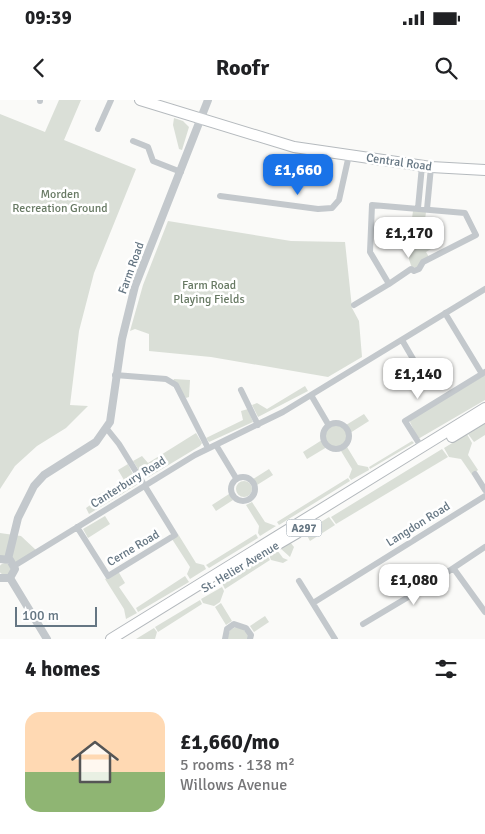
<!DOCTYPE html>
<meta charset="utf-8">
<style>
:root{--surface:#fff;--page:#f6f6f6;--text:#202124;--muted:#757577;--line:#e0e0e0;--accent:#1a73e8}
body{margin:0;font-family:Signika,sans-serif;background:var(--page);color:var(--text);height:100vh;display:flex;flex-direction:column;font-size:19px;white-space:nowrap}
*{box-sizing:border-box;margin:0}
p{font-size:16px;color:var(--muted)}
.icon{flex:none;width:28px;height:28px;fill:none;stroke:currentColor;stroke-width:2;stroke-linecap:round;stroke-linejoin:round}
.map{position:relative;height:539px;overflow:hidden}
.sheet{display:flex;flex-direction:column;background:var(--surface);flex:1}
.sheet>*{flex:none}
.scale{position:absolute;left:15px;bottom:12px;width:82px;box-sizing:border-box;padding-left:5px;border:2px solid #657683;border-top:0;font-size:14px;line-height:18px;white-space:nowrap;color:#657683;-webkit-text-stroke:4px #fff;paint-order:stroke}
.price{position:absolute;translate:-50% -42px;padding:0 11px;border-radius:10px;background:#fff;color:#222;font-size:16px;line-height:32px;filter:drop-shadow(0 1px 2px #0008)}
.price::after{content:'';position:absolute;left:50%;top:30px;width:15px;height:11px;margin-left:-8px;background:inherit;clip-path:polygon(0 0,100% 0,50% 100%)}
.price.current{background:var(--accent);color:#fff}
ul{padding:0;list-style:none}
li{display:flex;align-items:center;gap:15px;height:125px;padding:0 25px}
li+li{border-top:1px solid var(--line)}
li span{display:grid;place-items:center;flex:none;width:140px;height:100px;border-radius:15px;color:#555}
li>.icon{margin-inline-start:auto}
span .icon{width:60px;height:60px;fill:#fffc;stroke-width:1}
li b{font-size:21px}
h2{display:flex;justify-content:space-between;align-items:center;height:60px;padding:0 25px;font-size:21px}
.status{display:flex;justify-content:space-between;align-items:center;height:35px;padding:0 25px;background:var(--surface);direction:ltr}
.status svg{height:14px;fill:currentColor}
header{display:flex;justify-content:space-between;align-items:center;height:65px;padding:0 25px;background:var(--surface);font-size:22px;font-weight:700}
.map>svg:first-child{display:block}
.built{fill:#e8e9e9}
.green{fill:#dadfd7}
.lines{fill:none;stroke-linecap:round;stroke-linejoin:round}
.primary-casing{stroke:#b5babe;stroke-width:12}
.trunk-casing{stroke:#b4b9bd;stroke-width:12}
.minor{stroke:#c3c8cc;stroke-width:6}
.tertiary{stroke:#c3c8cc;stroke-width:8}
.primary{stroke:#fff;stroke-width:10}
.trunk{stroke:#fff;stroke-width:10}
.labels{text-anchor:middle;stroke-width:5;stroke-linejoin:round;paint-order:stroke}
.shield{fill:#fff;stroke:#939fa8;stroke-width:1}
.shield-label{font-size:11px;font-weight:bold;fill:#657683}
.street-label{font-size:12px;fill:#657683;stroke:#fff}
.park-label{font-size:12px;fill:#687a64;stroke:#fff}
</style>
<div class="status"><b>09:39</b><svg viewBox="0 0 49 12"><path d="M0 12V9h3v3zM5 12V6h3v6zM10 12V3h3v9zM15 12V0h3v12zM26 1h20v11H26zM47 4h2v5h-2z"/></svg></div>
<header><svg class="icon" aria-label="back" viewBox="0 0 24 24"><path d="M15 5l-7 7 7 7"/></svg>Roofr<svg class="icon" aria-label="search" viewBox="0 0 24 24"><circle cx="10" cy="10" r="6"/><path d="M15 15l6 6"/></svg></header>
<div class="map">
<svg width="485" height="539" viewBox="0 0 485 539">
<rect width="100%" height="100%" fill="#fafaf8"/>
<path class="built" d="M295,53l35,7 -4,19 -37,-2z"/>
<path class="green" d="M59,0h22l-17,40 72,29 -42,104 -15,58 -9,74 18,1 -22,22 -29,18 -22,20 -15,23v-375l45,18z
M174,18l9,3 6,6 -7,23 -3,-1 -6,-24z
M413,111l13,1 -3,23 8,14 -5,3 3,5 -10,10 -7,1 -6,-17 2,-24 3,-1z
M168,121l123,20 54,1 7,66 7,13 3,36 -34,20 -117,-20 -62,-6v-17l-14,-5 -5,2 13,-46z
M485,275v25l-67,39 -8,-17 1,-3z
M174,279l16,1 -1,17 -3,1 -13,-17z
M305,286l3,5 -50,26 -6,-12 5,-2 10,6z
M248,309l5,13 -44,20 -3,-4 37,-18 -2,-9z
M364,314l5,7 -19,12 -4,-8z
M485,323v12l-11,7 -6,-8z
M324 336a12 12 0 1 1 24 0a12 12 0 1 1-24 0Z
M196,333l6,10 -2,3 -53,32 -5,-3 -9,-14 9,-5 6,7z
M467,334l5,9 -4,12 10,15 -6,5 -11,-16 -12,-2 -5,-9z
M322,340l5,7 -20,12 -4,-7z
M412,341l2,2 -44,26 -1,-2z
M347,347l11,18 10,2 1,3 -18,10 -2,-3 3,-8 -11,-18z
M442,349l6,8 -112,67 -5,-7z
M128,364l10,20 -49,30 -3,-6 10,-7 -1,-4 29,-17 -6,-10z
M269,369l4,6 -16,10 -4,-6z
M348,378l2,3 -71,44 -2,-3z
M236 389a8 8 0 1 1 16 0a8 8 0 1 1-16 0Z
M229,394l4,6 -17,11 -4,-6z
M252,402l13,20 11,4 -16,10 -2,-3 1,-7 -13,-21z
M105,416l5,8 -22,14 -5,-9z
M329,417l6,8 -25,16 -5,-9z
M0,433l21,3 16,15 -21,13 -6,-7 -10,-1z
M178,434l18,29 8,2 2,4 -16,10 -3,-5 3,-7 -18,-28z
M256,434l2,4 -49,30 -3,-3z
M290,442l4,5 -4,10 -10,-9z
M277,450l6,8 5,2 -5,3 -12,-3 -2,-5z
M267,455l3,5 -45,29 -3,-6z
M-1 469a6 6 0 1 1 12 0a6 6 0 1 1-12 0Z
M118,471l7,12 -6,4 18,26 -11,6 -2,-10 -19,-30z
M185,476l4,6 -51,30 -2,-4z
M222,487l2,4 -4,11 -6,4 -11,-3 -2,-4z
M200,500l2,4 -44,28 -3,-5z
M221,503l11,18 -6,4 -11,-18z
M265,516l4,6 -15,10 -4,-6z
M236,527l7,2 5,5v5h-21l3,-9z
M154,528l3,4 -2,7h-19z"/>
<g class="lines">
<defs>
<path id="primary" d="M140,0l154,47 137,20 54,3"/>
<path id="trunk" d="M452,337l33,-20
M266,451l31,-18
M111,539l374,-231"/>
</defs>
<use href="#primary" class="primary-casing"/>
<use href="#trunk" class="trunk-casing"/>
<path class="minor" d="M40,1v-1
M98,29l13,-29
M133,41l15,6 5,14 28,11
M220,96l98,13 14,-1 7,-8 10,-45
M372,105l93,8 11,22 -53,27 -4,7 -5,2 -3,-2 -22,15 -19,-32z
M418,108l4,-42
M427,109l4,-42
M354,205l35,-21
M445,213l37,61
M402,240l14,24
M115,275l51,4 10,6 32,63
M241,290l17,35
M311,295l17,29
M323 336a13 13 0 1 1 26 0a13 13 0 1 1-26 0Z
M216,345l20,33
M422,348l-17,-27 80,-49
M475,374l10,16
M231 389a12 12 0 1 1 24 0a12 12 0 1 1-24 0Z
M77,427l31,49 67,-41 -56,-91 -12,-15
M14,466l181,-111 88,-43 202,-123
M454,469l31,43
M299,481l36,58
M313,503l172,-107
M363,524l62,-37 60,-40
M225,539l2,-10 7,-5 12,4 5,7 -1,4"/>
<path class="tertiary" d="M0,459l10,1 5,9 -5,9h-10
M8,459l10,-41 16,-32 10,-11 52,-33 14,-20 12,-83 13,-53 73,-186
M10,478l37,61"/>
<use href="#primary" class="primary"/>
<use href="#trunk" class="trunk"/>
</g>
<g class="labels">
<rect class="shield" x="286.5" y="419.5" width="35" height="17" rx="4"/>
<g class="shield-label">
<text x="304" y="432">A297</text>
</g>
<g class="street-label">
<text transform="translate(399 62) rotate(8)" y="4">Central Road</text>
<text transform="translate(131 168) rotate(-70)" y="4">Farm Road</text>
<text transform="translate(128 382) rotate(-32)" y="4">Canterbury Road</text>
<text transform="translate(418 424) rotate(-32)" y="4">Langdon Road</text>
<text transform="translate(133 448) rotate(-31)" y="4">Cerne Road</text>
<text transform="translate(240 467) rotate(-31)" y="4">St. Helier Avenue</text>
</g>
<g class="park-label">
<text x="60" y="98">Morden<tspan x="60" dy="14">Recreation Ground</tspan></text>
<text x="209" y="189">Farm Road<tspan x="209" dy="14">Playing Fields</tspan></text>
</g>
</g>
</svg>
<div class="scale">100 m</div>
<b class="price current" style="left:298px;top:96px">£1,660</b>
<b class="price" style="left:409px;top:159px">£1,170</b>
<b class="price" style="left:418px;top:300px">£1,140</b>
<b class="price" style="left:414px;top:506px">£1,080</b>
</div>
<section class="sheet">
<h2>4 homes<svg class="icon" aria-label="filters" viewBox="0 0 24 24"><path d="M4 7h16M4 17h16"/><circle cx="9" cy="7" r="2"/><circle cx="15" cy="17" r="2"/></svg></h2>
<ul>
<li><span style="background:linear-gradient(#ffd9b3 60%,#8fb573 0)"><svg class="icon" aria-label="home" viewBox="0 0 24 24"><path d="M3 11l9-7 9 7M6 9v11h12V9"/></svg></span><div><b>£1,660/mo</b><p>5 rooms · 138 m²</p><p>Willows Avenue</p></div></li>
</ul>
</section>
